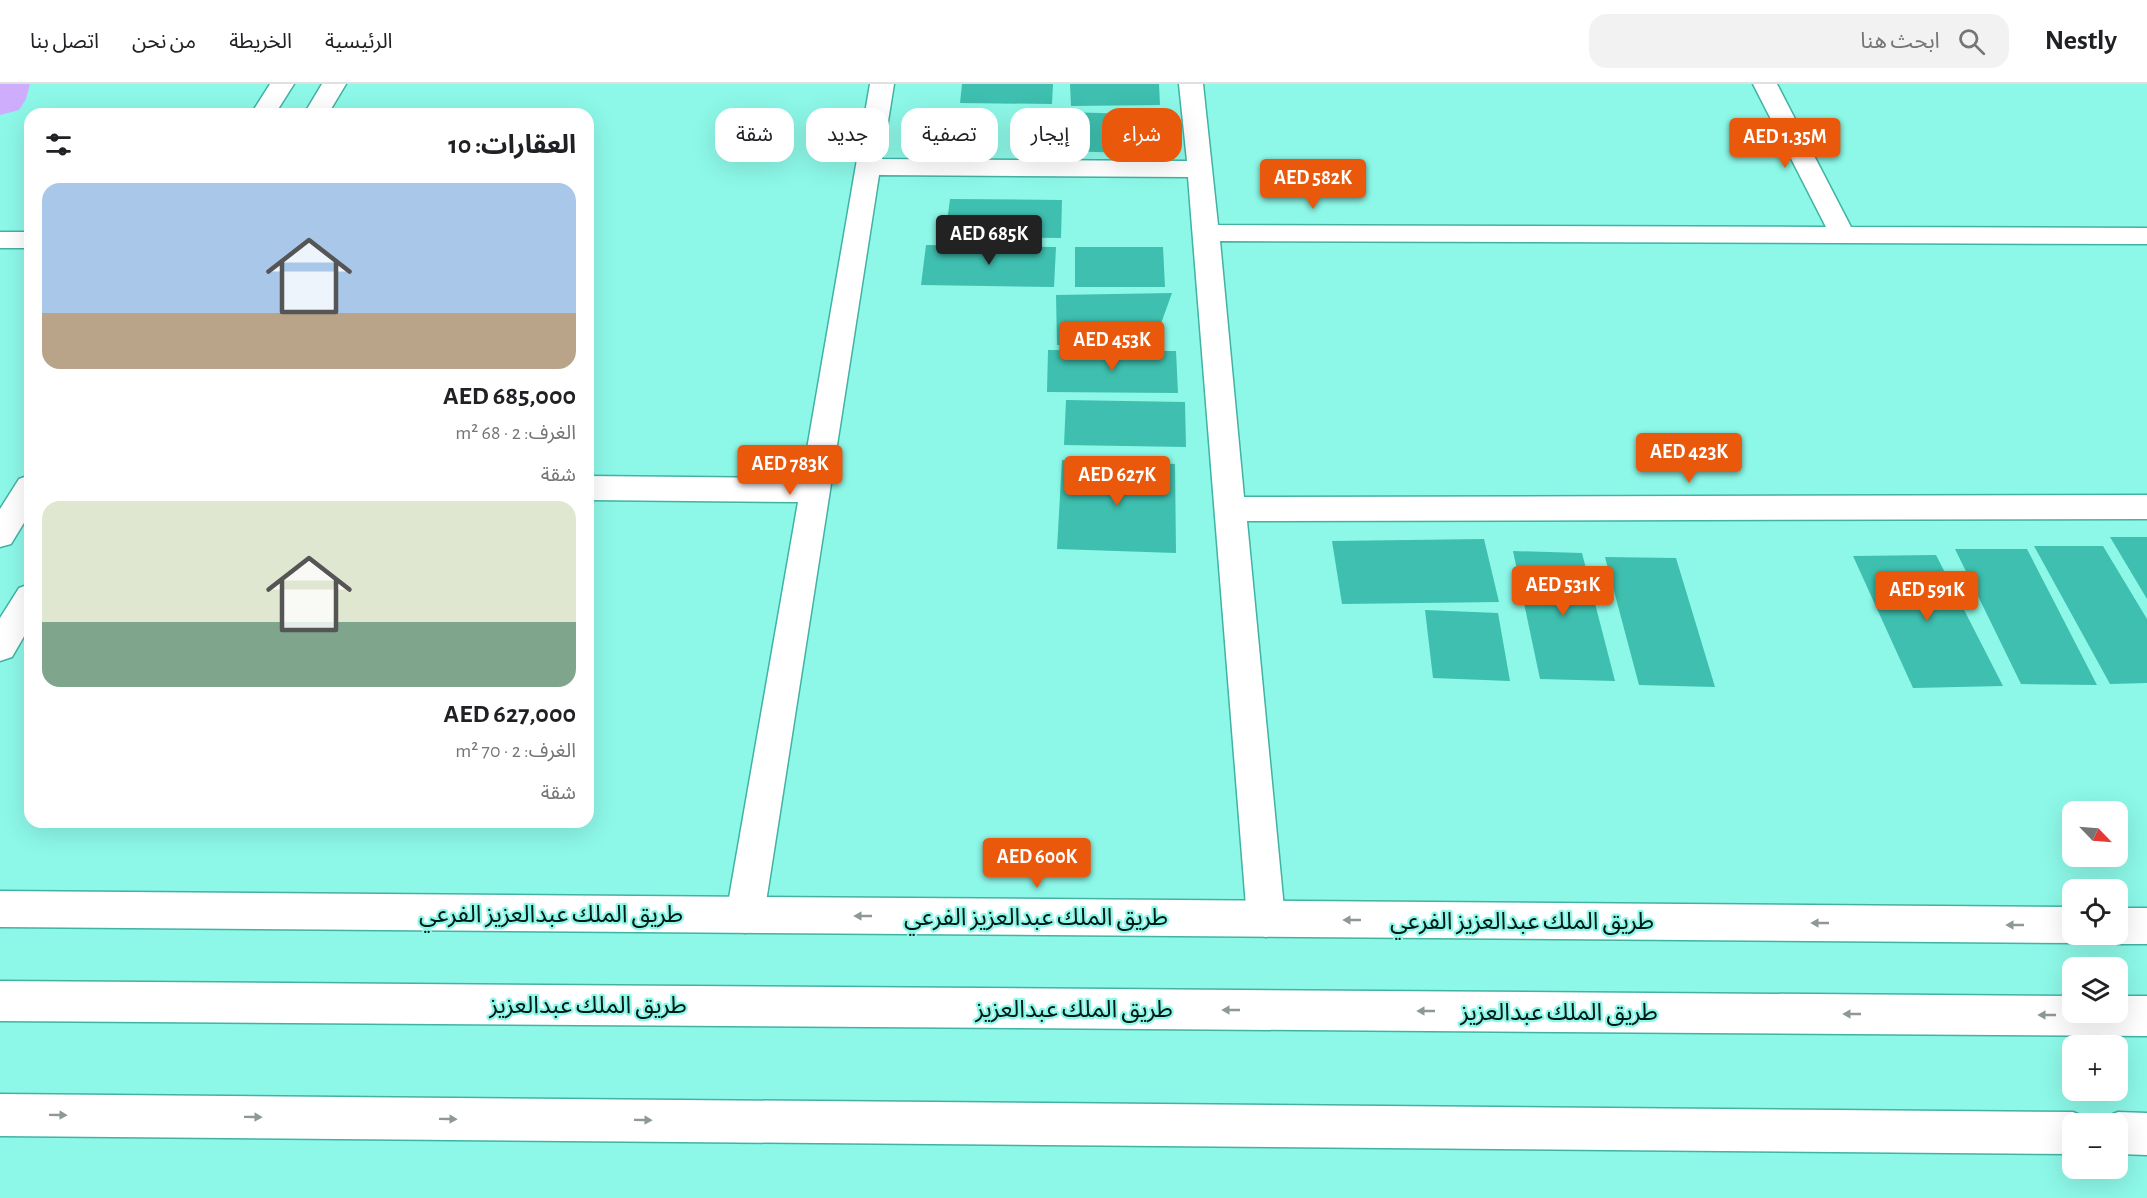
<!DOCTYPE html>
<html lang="ar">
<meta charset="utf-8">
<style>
:root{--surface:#fff;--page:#f2f2f2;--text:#202124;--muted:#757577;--line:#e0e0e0;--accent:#ea580c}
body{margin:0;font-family:"Alegreya Sans","Noto Sans Arabic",sans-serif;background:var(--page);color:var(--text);direction:rtl;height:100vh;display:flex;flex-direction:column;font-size:22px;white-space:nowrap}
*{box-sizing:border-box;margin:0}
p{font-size:20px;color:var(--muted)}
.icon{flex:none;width:33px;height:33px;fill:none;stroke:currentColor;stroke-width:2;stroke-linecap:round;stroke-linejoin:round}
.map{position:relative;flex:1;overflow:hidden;direction:ltr}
.sheet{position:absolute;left:24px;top:24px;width:570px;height:720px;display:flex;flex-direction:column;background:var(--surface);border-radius:18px;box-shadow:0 6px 24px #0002;direction:rtl}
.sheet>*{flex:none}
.hud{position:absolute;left:612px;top:24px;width:570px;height:54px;direction:rtl;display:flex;gap:12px}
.needle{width:39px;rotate:115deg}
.fabs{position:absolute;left:2062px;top:717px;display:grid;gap:12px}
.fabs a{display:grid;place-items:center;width:66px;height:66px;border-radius:12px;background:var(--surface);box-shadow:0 6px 24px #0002;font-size:30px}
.price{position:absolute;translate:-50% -51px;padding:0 14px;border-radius:6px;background:var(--accent);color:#fff;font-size:20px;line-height:39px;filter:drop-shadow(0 2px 3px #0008)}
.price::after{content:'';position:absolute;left:50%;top:36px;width:18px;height:14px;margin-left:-9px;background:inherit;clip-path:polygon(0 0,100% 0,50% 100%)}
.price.selected{background:#222;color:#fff}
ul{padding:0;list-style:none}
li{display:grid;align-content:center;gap:12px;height:318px;padding:0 18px}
li span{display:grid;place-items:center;height:186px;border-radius:18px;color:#555}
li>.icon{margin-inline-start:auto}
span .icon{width:108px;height:108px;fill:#fffc;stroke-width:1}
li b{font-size:26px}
h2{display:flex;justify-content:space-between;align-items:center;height:72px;padding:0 18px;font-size:26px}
.tag{padding:0 21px;border-radius:18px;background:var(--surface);box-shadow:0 6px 24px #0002;font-size:21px;line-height:54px}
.tag.selected{background:var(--accent);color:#fff}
header{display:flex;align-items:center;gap:36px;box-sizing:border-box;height:84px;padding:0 30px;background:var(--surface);border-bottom:2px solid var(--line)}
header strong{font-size:28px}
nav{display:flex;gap:33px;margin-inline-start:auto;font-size:21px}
.search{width:420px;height:54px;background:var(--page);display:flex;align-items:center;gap:15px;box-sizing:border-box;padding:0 21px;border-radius:18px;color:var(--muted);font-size:22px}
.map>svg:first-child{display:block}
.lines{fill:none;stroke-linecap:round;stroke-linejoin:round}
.river{fill:#ceaefc;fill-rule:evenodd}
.building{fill:#3ebfaf}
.minor-casing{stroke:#42b2a3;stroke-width:3}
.tertiary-casing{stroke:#42b2a3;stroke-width:3}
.secondary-casing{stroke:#42b2a3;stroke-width:3}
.primary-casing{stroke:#42b2a3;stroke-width:3}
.minor{fill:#fff;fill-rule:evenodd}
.tertiary{fill:#fff;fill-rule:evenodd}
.secondary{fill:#fff;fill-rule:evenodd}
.primary{fill:#fff;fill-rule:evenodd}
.oneway{fill:#8e9897}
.labels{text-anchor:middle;stroke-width:4.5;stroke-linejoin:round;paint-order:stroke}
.street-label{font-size:24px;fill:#031a17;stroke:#8df8e8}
</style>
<header>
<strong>Nestly</strong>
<div class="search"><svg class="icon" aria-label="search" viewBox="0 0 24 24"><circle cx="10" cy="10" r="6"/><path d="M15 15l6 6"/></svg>ابحث هنا</div>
<nav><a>الرئيسية</a><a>الخريطة</a><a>من نحن</a><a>اتصل بنا</a></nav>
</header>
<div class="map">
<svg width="2147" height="1114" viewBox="0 0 2147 1114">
<rect width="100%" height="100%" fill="#8df8e8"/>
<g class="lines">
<path class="river" d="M0,0h30l-4,15 -7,11 -19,5z"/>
</g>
<path class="building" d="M962,0h91l-1,20 -92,-1z
M1070,0h89l1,21 -89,1z
M1067,28l96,3 -1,39 -99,-3z
M950,115l112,1 -1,38 -116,-1z
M926,161l130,2 -2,40 -133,-2z
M1075,163h88l2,40h-90z
M1172,209l-18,50 -97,2 -1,-50z
M1048,266l128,1 2,42 -131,-1z
M1066,316l119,2 1,45 -122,-2z
M1062,376l113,4 1,89 -119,-4z
M2110,453h37v62z
M1484,455l15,63 -157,2 -10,-63z
M2034,462h69l44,73v64l-37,1z
M1955,465h72l70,136 -76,-1z
M1513,467l69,2 33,128 -75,-2z
M1936,471l67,131 -90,2 -60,-132z
M1605,473l71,1 39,129 -76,-2z
M1425,526l73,3 12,68 -77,-3z"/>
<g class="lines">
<defs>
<path id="minor" d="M870,0h24l-12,75 305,2 -8,-77h24l15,141 608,2 -73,-143h24l74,143 296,1v16l-927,-3 24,256 903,-2v24l-900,2 38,398 -6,13 -13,5 -13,-5 -6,-13 -59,-742 -309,-2 -115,740 -6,13 -13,5 -13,-5 -6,-13 72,-413 -210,-2v-24l214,2z
M0,148h30v16h-30z"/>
<path id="tertiary" d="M270,0h24l-19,30h-24z
M322,0h24l-18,30h-24z
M30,391v38l-19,31 -11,3v-38l19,-30z
M30,500v42l-18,31 -12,4v-43l19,-30z"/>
<path id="secondary" d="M0,807l2073,16v27h15l-2,4 -13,5 -2073,-16z
M2118,824h29v36h-29l-13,-5 -2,-5h15z"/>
<path id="primary" d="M0,897l2073,15v16h45v-16h29v40l-2147,-15z
M0,1010l2073,18 15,6 2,6h-17v30l-2073,-18z
M2118,1028l29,1v42l-29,-1v-30h-17l2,-6z"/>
</defs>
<use href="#minor" class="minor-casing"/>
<use href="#tertiary" class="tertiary-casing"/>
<use href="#secondary" class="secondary-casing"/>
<use href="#primary" class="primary-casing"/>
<use href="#minor" class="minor"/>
<use href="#tertiary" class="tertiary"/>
<use href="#secondary" class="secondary"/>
<use href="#primary" class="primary"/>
</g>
<defs><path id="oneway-solid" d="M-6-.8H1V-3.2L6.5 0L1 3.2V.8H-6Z" transform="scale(1.5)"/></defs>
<g class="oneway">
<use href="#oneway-solid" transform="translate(863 832) rotate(-180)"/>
<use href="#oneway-solid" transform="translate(1352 836) rotate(-180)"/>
<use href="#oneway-solid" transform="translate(1820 839) rotate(-180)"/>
<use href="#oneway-solid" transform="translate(2015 841) rotate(-180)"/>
<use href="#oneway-solid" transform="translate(1231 926) rotate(-180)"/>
<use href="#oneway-solid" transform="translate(1426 927) rotate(-180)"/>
<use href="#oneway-solid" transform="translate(1852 930) rotate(-180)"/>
<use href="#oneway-solid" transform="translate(2047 931) rotate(-180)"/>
<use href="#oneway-solid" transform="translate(58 1031) rotate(1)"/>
<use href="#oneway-solid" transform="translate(253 1033) rotate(1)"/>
<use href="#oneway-solid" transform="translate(448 1035) rotate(1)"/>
<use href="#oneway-solid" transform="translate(643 1036) rotate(1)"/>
</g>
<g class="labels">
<g class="street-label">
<text x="551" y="838">طريق الملك عبدالعزيز الفرعي</text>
<text x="1036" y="841">طريق الملك عبدالعزيز الفرعي</text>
<text x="1522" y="845">طريق الملك عبدالعزيز الفرعي</text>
<text x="588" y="929">طريق الملك عبدالعزيز</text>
<text x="1074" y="933">طريق الملك عبدالعزيز</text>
<text x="1559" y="936">طريق الملك عبدالعزيز</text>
</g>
</g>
</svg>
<div class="fabs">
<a><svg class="needle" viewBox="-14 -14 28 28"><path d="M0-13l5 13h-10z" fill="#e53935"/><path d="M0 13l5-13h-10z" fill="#757577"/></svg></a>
<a><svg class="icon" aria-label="locate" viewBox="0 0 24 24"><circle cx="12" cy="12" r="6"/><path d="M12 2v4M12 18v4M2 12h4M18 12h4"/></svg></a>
<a><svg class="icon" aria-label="layers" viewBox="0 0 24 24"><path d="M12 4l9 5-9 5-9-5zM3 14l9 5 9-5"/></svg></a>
<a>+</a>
<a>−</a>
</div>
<b class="price" style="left:1785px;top:85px">AED 1.35M</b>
<b class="price" style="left:1313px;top:126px">AED 582K</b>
<b class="price selected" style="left:989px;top:182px">AED 685K</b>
<b class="price" style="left:1112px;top:288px">AED 453K</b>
<b class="price" style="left:1689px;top:400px">AED 423K</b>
<b class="price" style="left:790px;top:412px">AED 783K</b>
<b class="price" style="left:1117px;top:423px">AED 627K</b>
<b class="price" style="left:1563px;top:533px">AED 531K</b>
<b class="price" style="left:1927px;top:538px">AED 591K</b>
<b class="price" style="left:1037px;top:805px">AED 600K</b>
<div class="hud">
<a class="tag selected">شراء</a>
<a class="tag">إيجار</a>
<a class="tag">تصفية</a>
<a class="tag">جديد</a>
<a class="tag">شقة</a>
</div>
<section class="sheet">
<h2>العقارات: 10<svg class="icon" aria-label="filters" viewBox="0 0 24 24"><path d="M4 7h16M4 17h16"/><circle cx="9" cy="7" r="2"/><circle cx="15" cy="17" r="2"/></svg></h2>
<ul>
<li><span style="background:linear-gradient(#a9c7e8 70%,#b9a48a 0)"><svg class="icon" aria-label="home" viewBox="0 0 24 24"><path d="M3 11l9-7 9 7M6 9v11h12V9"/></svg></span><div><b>AED 685,000</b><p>الغرف: 2 · 68 m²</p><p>شقة</p></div></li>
<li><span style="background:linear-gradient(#dfe7d0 65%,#7fa58c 0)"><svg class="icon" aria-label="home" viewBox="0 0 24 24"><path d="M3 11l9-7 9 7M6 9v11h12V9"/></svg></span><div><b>AED 627,000</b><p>الغرف: 2 · 70 m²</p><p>شقة</p></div></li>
</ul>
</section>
</div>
